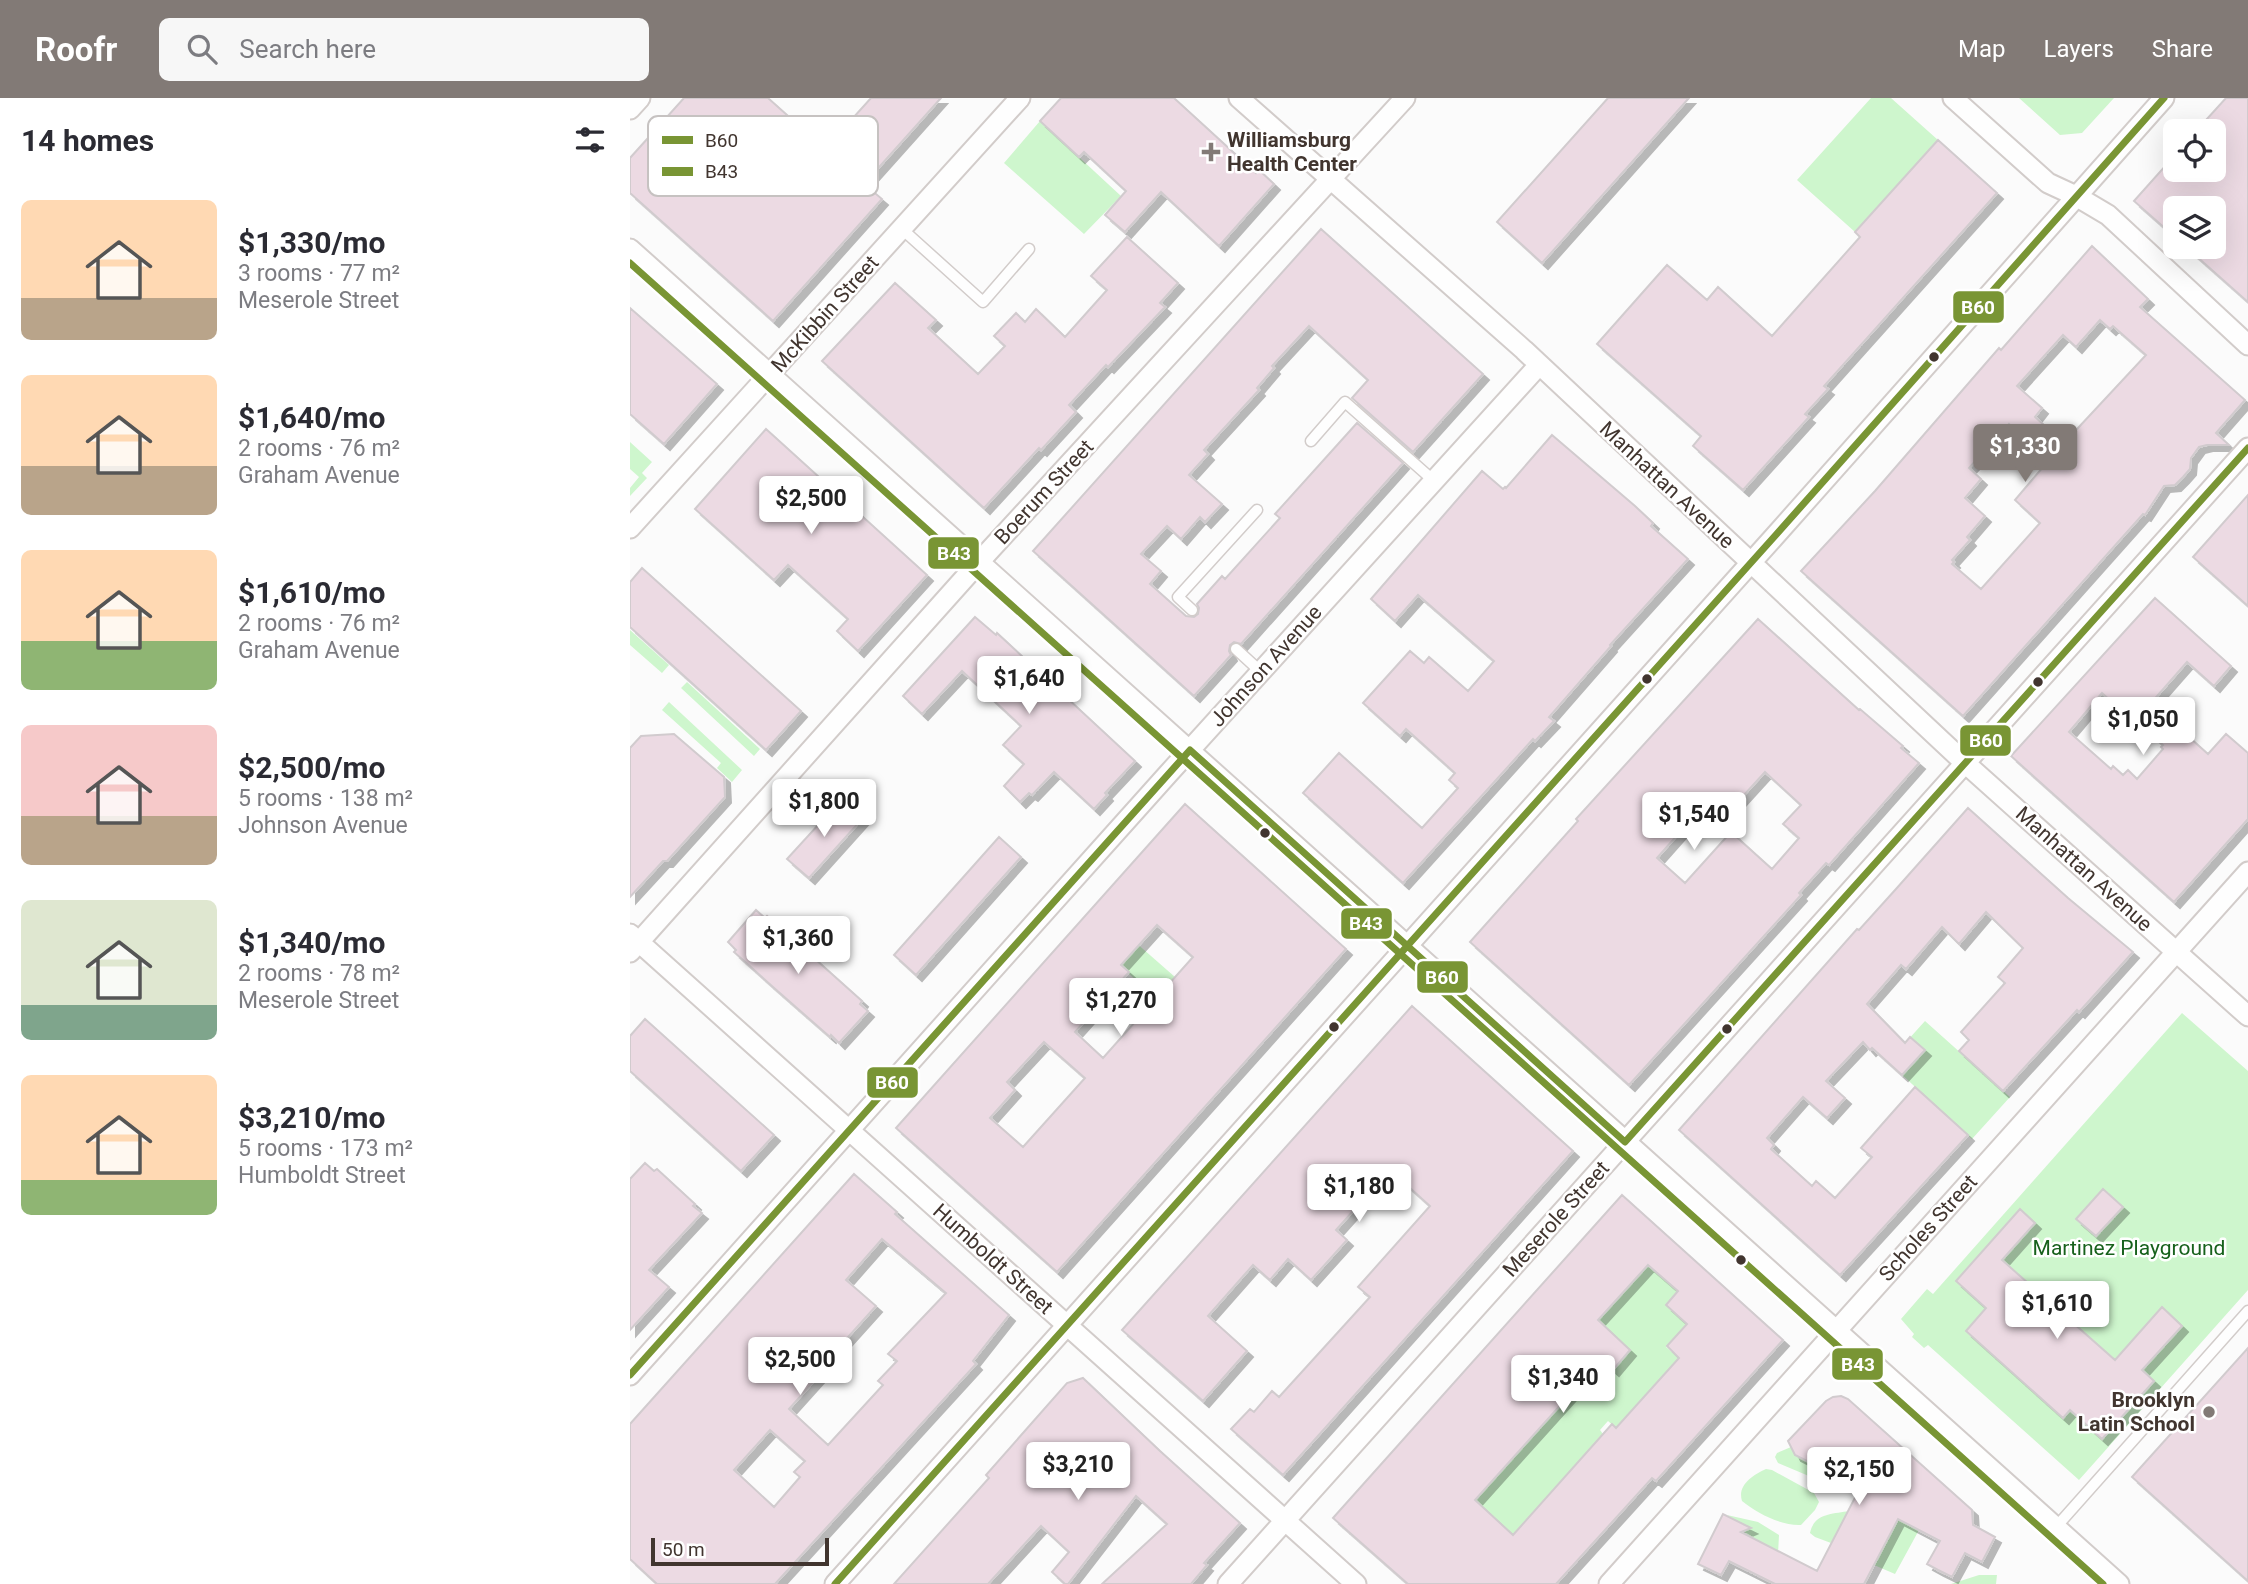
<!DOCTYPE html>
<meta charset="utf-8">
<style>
:root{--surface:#fff;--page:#f7f7f7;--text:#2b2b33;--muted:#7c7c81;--accent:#827a76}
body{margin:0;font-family:Roboto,sans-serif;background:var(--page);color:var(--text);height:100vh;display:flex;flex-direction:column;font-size:26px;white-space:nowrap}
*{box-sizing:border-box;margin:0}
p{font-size:23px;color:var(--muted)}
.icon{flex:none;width:38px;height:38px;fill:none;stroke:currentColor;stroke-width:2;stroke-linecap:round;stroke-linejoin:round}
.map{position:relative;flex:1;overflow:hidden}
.sheet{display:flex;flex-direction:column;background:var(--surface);width:630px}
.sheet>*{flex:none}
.tools{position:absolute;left:1533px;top:21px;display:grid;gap:14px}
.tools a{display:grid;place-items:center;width:63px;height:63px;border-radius:10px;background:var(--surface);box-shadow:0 7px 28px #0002;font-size:35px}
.scale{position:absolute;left:21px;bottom:18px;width:178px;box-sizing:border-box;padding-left:7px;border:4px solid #41352f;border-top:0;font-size:19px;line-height:24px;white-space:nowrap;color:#41352f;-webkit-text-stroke:5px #fff;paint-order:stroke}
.price{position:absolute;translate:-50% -60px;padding:0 16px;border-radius:7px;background:#fff;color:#222;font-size:23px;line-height:46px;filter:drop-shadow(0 2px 4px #0008)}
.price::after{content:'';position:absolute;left:50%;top:42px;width:21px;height:16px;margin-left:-10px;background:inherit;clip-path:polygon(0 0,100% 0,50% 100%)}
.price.current{background:var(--accent);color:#fff}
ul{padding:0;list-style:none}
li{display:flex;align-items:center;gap:21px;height:175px;padding:0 21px}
li span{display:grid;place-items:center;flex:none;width:196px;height:140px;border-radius:10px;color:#555}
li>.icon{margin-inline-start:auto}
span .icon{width:84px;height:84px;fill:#fffc;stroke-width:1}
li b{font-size:30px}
h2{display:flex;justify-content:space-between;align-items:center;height:84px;padding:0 21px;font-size:30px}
header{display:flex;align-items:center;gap:42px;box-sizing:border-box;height:98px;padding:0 35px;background:var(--accent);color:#fff}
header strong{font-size:33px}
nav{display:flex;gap:38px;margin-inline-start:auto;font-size:24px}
.search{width:490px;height:63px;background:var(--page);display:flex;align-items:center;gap:18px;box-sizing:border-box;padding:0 24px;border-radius:10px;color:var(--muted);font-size:26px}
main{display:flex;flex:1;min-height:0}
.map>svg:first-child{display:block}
.green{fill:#cef6cd}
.building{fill:#ecdae3;stroke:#d1cbce;stroke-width:2;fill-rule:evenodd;filter:url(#shadow)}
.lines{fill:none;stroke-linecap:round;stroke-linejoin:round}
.lane-casing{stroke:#d2ccca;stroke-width:13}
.street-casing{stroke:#d2ccca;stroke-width:23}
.lane{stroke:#fefefe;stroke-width:10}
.street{stroke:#fefefe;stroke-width:19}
.bus-1-casing{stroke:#fff;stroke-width:12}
.bus-2-casing{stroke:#fff;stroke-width:12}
.bus-1{stroke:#799534;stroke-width:7}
.bus-2{stroke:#799534;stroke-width:7}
.poi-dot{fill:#827a76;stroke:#fff;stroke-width:2.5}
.bus-dot{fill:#41352f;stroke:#fff;stroke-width:2.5}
.labels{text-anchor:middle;stroke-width:5;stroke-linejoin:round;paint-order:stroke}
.poi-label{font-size:21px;font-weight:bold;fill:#41352f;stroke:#fff;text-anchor:start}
.street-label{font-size:21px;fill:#41352f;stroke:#fff}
.park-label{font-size:21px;fill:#17611c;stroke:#fff}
.key{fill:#fff;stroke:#c6c2c1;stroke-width:2}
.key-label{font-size:19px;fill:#41352f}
.line-badge{stroke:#fff;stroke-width:2.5}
.badge-label{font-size:19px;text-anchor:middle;font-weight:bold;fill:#fff}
</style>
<header>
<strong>Roofr</strong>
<div class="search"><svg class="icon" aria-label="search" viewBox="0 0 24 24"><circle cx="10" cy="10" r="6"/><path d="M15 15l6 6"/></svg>Search here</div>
<nav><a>Map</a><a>Layers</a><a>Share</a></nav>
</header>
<main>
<section class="sheet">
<h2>14 homes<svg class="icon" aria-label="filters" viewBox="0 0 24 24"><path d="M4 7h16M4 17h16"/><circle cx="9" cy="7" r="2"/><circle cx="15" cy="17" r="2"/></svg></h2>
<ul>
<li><span style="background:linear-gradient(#ffd9b3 70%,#b9a48a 0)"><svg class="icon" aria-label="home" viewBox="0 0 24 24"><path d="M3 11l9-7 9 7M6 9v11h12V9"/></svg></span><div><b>$1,330/mo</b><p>3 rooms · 77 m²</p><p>Meserole Street</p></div></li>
<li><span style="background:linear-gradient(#ffd9b3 65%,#b9a48a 0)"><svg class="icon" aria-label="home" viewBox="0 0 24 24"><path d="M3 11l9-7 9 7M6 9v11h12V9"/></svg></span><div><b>$1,640/mo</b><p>2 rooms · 76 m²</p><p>Graham Avenue</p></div></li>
<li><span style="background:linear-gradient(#ffd9b3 65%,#8fb573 0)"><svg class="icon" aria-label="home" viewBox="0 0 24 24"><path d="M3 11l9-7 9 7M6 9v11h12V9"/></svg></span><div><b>$1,610/mo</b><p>2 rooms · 76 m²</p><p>Graham Avenue</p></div></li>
<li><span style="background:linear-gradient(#f6c9c9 65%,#b9a48a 0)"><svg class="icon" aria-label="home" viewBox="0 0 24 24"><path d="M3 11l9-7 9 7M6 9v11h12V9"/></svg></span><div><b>$2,500/mo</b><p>5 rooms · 138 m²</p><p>Johnson Avenue</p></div></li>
<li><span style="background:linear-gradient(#dfe7d0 75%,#7fa58c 0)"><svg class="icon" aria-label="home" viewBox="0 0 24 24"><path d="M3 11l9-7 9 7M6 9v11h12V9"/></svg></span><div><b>$1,340/mo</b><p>2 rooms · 78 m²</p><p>Meserole Street</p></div></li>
<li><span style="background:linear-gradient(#ffd9b3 75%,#8fb573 0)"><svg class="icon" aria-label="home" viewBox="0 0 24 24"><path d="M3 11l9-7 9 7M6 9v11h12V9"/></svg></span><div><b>$3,210/mo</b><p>5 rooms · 173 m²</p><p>Humboldt Street</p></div></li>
</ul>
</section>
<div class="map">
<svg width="1618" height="1486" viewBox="0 0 1618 1486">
<defs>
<filter id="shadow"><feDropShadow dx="6" dy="6" stdDeviation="0" flood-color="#0004"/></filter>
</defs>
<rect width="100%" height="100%" fill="#fbfbfb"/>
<path class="green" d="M1241,0h20l47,42 -83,92 -58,-52z
M1389,0h95l-32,35 -22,2z
M410,23l81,75 -37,38 -80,-71z
M0,344l22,20 -10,11 5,5 -17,18v-8l9,-11 -9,-8z
M0,532l39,35 -7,8 -32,-28z
M57,584l73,67 -6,7 -73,-68z
M39,604l73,68 -10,12 -15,-14 4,-5 -59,-53z
M464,808l81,71 -19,21 -80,-71z
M1552,915l66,58v219l-169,190 -151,-135 -4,3 -12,-11 2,-3 -13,-15 26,-30 6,5z
M1295,923l85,76 -38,42 -84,-77z
M1013,1152l40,36 4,38 -21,23 25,21 -29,9 -36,40 -7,14 -11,-10 -8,9 3,4 -90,101 -38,-35 108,-120 2,1 18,-20 10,9 17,-20 -50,-46 37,-4 11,-13 -20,-18z
M1161,1349l5,3 -2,4 46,24 -17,4 -45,-19 -3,-6 2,-4z
M1136,1371l6,1 42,23 5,9 -4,8 -14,15c-20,1 -44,-12 -59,-24 -5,-16 11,-26 24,-32z
M1219,1413l13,17 -18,-9 -13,24 -16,-6 -5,-4c4,-20 23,-19 39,-22z
M1097,1417l31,7 21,13 -1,19 -29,-14 -5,-9 5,-3z
M1268,1421l21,11 -24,44 -21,-9z
M1349,1477h18l-1,9h-45z"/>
<path class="building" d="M54,0h84l57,51 46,-51h70l-77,86 18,15 -109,122 -143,-128v-35z
M431,0h113l82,75 3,-3 15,14 -55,62 -58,-54 -36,40 -20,-17 21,-24 -42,-39 -5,5 -39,-36z
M978,0h81l-147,165 -45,-41z
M1596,0h22v204l-62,-55h28v-39h-39v29l-41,-36 41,-46v15h39v-39h-18z
M1308,42l59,53 -173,193 4,3 -23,25 4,3 -66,73 -50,-44 8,-10 -104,-92 70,-79 40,35 11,-13 54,49 88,-99 -5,-5z
M691,131l162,145 -70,78 -61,-54 16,-18 -59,-54 -37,40 2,2 -17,20 2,2 -55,60 4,4 -19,21 33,29 -17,18 -5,-5 -19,22 -14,-13 -26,28 20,17 -11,13 36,32 8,1 4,-3 1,-6 -2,-4 25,-28 3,3 55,-61 -5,-4 82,-91 46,40 -162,181 -7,-2 -4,3 -1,6 2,4 -37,41 -161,-145z
M497,139l51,46 -18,20 5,4 -57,60 -2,-2 -37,40 7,7 -35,38 -2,-2 -55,60 -162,-147 73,-78 41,37 -8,8 50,46 27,-28 -11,-10 22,-23 9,9 11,-13 29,28 42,-47 -16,-14z
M1462,148l56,53 -8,8 105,93 -29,33 13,12h-22l-8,2 -8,11 -1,11 -7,8 -8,8 -11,1 -19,29 -2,-1 -180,202 -162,-145 74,-80 124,-143 2,2zM1470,222l10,9 3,-3 33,29 -82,88 -29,-26 7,-9 -25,-22 46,-51 13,12zM1379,326l40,36 -34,40 25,23 -59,66 -29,-25 2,-2 -2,-2 18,-20 -3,-3 18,-21 -20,-18 16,-19 -12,-11z
M0,210l87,76 -53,60 -34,-30z
M136,331l161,146 -69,76 -21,-20 11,-12 -60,-54 -14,15 -79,-71z
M922,337l83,71 18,17 -2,3 37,33 -78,86 1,1 -62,71 5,4 -19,20 -2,-2 -130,144 -100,-90 36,-40 83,75 36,-40 -9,-8 6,-7 -49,-44 -6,7 -37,-33 47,-52 14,12 5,-6 39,34 26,-30 -76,-66 -23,26 -24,-22 111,-128 21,18 2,-2 1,1z
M1618,397v111l-55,-49z
M12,470l159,143 -35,39 -136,-123v-45z
M1525,500l76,68 -17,20 -27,-24 -36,41 57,51 18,-20 22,19v66l-74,83 -163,-146zM1472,595l20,18 1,-2 40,36 -2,2 2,2 -26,30 -9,-9 -5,5 -10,-9 -2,3 -42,-37z
M345,519l21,18 1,-2 138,128 -30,32 2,2 -13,14 -40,-37 -22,23 -3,-2 -9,9 -16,-16 20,-22 -21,-19 18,-19 -59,-55 -40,43 -19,-18z
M1128,521l101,91 1,-1 43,37 -2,2 18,15 -90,102 -3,-2 -27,30 2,2 -172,190 -159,-143 108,-121 -2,-2zM1135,674l36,33 -18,19 16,14 -27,31 -41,-37 -46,51 -28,-25 39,-44 17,15z
M44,636l50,43 1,20 -58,64h-4l-33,36v-149l11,-12z
M210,703l22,18 -53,59 -22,-19z
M555,706l161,145 -289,323 -161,-144zM527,827l36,32 -90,101 -28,-26 54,-60 -8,-7zM414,944l41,36 -62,69 -33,-29 25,-28 -8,-8z
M1338,710l100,90 65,54 -54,60 -2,-2 -74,81 -44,-40 10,-11 -8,-8 44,-49 -7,-6 25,-29 -37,-36 -27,32 -17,-17 -36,42 -5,-4 -34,39 38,39 5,-6 15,13 -23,25 -30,-27 -2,2 -7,-8 -37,39 19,17 -18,20 -24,-21 -36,41 7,7 -3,4 41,37 4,-5 19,17 37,-41 -11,-9 54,-61 53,48 -128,140 -161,-145 178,-201 2,1 37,-41z
M369,739l22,20 -105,118 -22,-20z
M126,812l9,8 2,-2 95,85 -2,3 8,7 -29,32 -8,-8 -1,2 -57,-50 -39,-35 2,-2 -8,-8z
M782,908l161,145 -290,324 -52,-46 19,-20 4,3 18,-21 7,6 91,-100 -12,-10 72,-81 -40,-36 -54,60 11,10 -36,40 -23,-21 -18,21 -17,-15 -45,51 39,35 -44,50 -81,-71z
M15,921l129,116 -33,36 -111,-100v-35z
M15,1065l9,8 3,-2 38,35 -2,2 9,7 -53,57 20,17 -39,43v-151z
M224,1076l43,38 -2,2 114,101 -36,46 3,3 -201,220h-118l-27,-25v-135zM252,1141l64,54 -58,61 9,7 -19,20 5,4 -55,60 -39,-36 36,-40 -3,-3 54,-60 -30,-26zM140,1332l35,31 -11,11 6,5 -26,30 -40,-37z
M1473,1091l20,18 -27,29 -20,-17z
M992,1097l161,145 -127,141 -4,-3 -96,106h-148l-75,-66zM1018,1167l30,26 -12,14 21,19 -20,22 12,12 -63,70 -4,-4 -99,111 -38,-35 108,-120 2,2 18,-21 10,9 17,-20 -32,-30z
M1390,1111l15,14 -33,37 113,100 47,-53 20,19 -40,44 12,11 -52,58 -32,-29 -7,8 -97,-87 20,-23 -30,-27z
M1618,1250v233l-116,-104z
M453,1280l77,73 80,72 -36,40 3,2 -16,19h-89l65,-60 -31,-28 -68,88h-3l-13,-12 17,-20 -28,-26 -53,58h-94l95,-106 -3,-3 81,-92z
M1211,1298l7,3 124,111 1,15 22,12 -13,25 -17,-9 -13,24 -14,-7 -11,-6 13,-23 -42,-22 -34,65h-89l-46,-23 -8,14 -23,-11 25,-50 28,14 -10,4 76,39 43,-83 -65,-33 -7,-14 38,-40 7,-4z"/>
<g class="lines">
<defs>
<path id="lane" d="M272,131l81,73 46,-53
M681,343l34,-39 89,79
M562,512l-14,-13 79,-87
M606,551l25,23
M1426,1429l192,-216"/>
<path id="street" d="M609,0l285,252 441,413 283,253
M1323,0l95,85 28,13 32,19 140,130
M0,11l10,-11
M0,151l1489,1335
M0,430l390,-430
M0,836l726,650
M0,854l349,-390 426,-464
M0,1277l538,-601 371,-409
M205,1486l939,-1047 390,-439
M598,1486l1020,-1136
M979,1486l639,-712"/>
</defs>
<use href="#lane" class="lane-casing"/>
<use href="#street" class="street-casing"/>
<use href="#lane" class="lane"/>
<use href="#street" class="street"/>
<defs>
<path id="bus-1" d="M0,1277l560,-625 435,392 623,-694
M205,1486l939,-1047 390,-439"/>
<path id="bus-2" d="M0,165l1473,1321"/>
</defs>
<use href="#bus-1" class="bus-1-casing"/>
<use href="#bus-2" class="bus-2-casing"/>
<use href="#bus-1" class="bus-1"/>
<use href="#bus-2" class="bus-2"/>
</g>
<g class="poi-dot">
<path d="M577.5 43.5h7v7h7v7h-7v7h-7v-7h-7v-7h7z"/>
<circle cx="1579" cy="1314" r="7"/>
</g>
<g class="bus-dot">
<circle cx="1304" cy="259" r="6"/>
<circle cx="1017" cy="581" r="6"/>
<circle cx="1408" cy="584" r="6"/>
<circle cx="635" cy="735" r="6"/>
<circle cx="704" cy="929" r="6"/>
<circle cx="1097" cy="931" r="6"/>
<circle cx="1111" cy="1162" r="6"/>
</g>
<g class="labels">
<g class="poi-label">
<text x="597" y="49">Williamsburg<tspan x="597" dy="24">Health Center</tspan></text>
<text x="1565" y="1309" text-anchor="end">Brooklyn<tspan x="1565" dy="24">Latin School</tspan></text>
</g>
<g class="street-label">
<text transform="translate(195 216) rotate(-48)" y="7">McKibbin Street</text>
<text transform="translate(1037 387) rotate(43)" y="7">Manhattan Avenue</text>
<text transform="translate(414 394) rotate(-47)" y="7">Boerum Street</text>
<text transform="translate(636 568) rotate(-48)" y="7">Johnson Avenue</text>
<text transform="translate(1454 771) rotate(42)" y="7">Manhattan Avenue</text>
<text transform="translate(926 1121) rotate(-48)" y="7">Meserole Street</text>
<text transform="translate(1298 1130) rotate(-48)" y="7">Scholes Street</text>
<text transform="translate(363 1161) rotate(42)" y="7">Humboldt Street</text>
</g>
<g class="park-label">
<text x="1499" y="1157">Martinez Playground</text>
</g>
</g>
<rect x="18" y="18" width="230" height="80" rx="10" class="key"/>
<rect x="32" y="38" width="31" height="8" fill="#799534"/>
<rect x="32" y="69" width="31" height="9" fill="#799534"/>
<g class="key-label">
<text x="75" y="49">B60</text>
<text x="75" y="80">B43</text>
</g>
<g class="line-badge">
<rect x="1322" y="192" width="53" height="34" rx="7" fill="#799534"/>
<rect x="297" y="438" width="53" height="34" rx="7" fill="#799534"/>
<rect x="1329" y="626" width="53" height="33" rx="7" fill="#799534"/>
<rect x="710" y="809" width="53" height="33" rx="7" fill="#799534"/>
<rect x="786" y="862" width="53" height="34" rx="7" fill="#799534"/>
<rect x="236" y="968" width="53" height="33" rx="7" fill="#799534"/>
<rect x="1201" y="1249" width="53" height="34" rx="7" fill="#799534"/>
</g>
<g class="badge-label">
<text x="1348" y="216">B60</text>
<text x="324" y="462">B43</text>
<text x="1356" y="649">B60</text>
<text x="736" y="832">B43</text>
<text x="812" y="886">B60</text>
<text x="262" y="991">B60</text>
<text x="1228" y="1273">B43</text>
</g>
</svg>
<div class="tools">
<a><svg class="icon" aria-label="locate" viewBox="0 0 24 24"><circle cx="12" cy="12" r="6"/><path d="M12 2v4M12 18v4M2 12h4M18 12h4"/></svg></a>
<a><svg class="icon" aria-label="layers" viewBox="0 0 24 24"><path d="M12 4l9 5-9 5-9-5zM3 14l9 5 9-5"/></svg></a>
</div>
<div class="scale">50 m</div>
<b class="price current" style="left:1395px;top:386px">$1,330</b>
<b class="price" style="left:181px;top:438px">$2,500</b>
<b class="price" style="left:399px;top:618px">$1,640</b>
<b class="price" style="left:1513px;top:659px">$1,050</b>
<b class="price" style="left:194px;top:741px">$1,800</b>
<b class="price" style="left:1064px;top:754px">$1,540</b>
<b class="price" style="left:168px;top:878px">$1,360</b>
<b class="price" style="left:491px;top:940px">$1,270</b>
<b class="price" style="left:729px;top:1126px">$1,180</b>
<b class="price" style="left:1427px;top:1243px">$1,610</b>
<b class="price" style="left:170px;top:1299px">$2,500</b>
<b class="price" style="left:933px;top:1317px">$1,340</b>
<b class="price" style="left:448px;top:1404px">$3,210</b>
<b class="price" style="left:1229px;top:1409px">$2,150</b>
</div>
</main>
